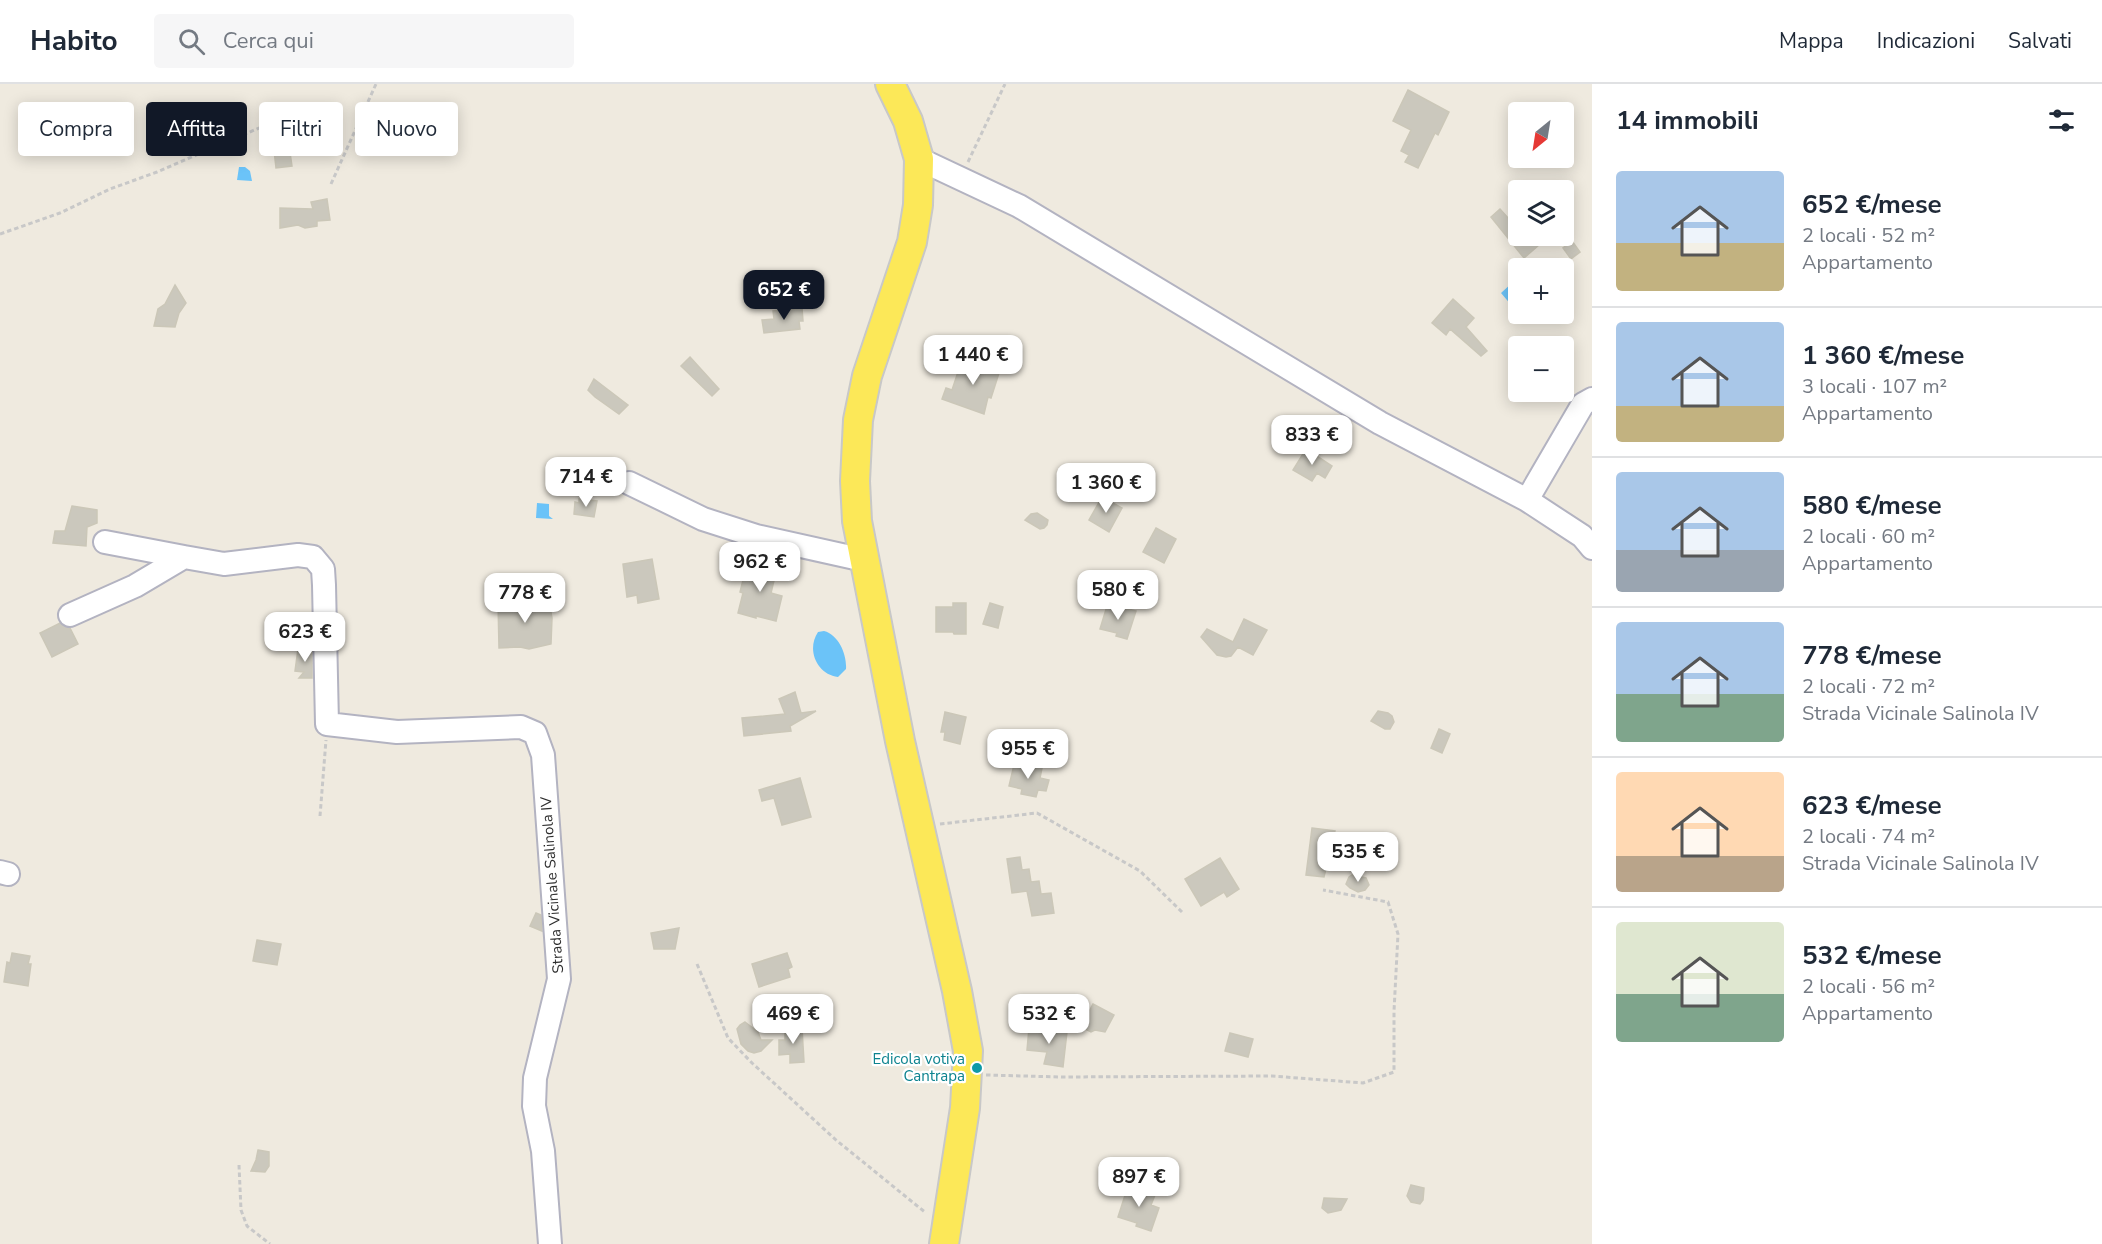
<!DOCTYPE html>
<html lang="it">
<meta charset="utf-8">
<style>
:root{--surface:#fff;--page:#f6f6f7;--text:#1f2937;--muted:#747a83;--line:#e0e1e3;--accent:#111827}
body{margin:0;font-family:"Nunito Sans",sans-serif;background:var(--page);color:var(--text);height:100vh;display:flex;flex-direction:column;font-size:22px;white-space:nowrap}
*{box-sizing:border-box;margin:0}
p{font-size:20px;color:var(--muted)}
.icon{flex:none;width:33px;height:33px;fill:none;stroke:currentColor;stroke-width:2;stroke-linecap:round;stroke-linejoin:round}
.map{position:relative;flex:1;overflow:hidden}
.panel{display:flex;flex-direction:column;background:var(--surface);width:510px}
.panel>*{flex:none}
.hud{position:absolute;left:18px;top:18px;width:570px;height:54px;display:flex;gap:12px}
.needle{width:39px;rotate:210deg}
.fabs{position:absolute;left:1508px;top:18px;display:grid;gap:12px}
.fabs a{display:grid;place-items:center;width:66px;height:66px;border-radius:6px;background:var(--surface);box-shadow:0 3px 15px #0003;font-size:30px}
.price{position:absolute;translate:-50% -51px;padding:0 14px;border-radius:12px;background:#fff;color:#222;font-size:20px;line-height:39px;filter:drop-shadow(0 2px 3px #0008)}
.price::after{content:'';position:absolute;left:50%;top:36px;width:18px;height:14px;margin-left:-9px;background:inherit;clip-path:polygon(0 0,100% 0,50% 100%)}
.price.active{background:var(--accent);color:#fff}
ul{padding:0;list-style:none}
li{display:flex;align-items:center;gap:18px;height:150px;padding:0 24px}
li+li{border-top:2px solid var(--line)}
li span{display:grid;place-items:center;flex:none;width:168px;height:120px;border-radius:6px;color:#555}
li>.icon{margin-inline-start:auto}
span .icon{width:72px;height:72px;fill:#fffc;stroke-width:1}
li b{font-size:26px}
h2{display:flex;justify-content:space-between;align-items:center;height:72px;padding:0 24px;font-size:26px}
.pill{padding:0 21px;border-radius:6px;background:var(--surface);box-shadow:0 3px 15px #0003;font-size:21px;line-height:54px}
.pill.active{background:var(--accent);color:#fff}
header{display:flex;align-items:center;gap:36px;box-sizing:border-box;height:84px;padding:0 30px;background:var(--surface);border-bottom:2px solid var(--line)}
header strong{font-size:28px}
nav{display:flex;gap:33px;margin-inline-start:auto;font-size:21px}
.search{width:420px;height:54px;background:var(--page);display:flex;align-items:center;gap:15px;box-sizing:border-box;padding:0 21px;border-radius:6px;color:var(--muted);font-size:22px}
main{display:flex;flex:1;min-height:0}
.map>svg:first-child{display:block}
.water{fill:#6bc3f8}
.building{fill:#cbc8bd;stroke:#cbc7b8;stroke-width:1.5}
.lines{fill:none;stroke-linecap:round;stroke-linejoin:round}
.minor-casing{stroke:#b3b3c1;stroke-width:26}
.major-casing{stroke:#c8c8c8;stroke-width:32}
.path{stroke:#c8c8c8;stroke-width:3;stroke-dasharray:4.5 3;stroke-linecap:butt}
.minor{stroke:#fff;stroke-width:22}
.major{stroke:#fce858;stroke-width:28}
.culture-dot{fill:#0f9aa8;stroke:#fff;stroke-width:2}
.labels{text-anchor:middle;stroke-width:4.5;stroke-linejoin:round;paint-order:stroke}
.street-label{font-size:15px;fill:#2d2d2d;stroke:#fff}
.culture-label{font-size:15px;fill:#0d838f;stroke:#fff;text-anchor:end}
</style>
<header>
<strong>Habito</strong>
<div class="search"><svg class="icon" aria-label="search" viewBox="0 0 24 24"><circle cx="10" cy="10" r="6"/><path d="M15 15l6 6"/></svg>Cerca qui</div>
<nav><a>Mappa</a><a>Indicazioni</a><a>Salvati</a></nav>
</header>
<main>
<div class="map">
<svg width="1592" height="1160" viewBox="0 0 1592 1160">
<rect width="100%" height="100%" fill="#efeadf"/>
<path class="water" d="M239,83h6l5,4 2,10 -15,-1z
M1513,198l5,7v24l-17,-20z
M537,419l12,1v12l4,3 -17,-1z
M824,547c15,4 23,24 22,38l-8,8c-21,-3 -32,-27 -20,-45z"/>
<path class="building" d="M1408,6l41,22 -11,23 -3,-2 -17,35 -13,-6 4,-7 -8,-4 10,-21 -18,-9z
M288,55l4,27 -16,2 -3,-27z
M327,115l3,21 -13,1v5l-12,2 -7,-3 -18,3v-20l33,1 -2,-7z
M1500,125l18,20v7h14l7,9 -15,13 -33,-41z
M1572,157l8,11 -9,7 -8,-11z
M175,201l11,18 -7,10 -4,14 -21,-1 4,-17 7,-5z
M1453,215l21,19 -8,9 21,24 -6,5 -31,-27 -4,6 -14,-12z
M802,224l1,13h-4l1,8 -36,4 -2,-13 12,-1 -1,-8z
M690,273l29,32 -7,7 -31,-30z
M963,273l37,13 -9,28 -3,-1 -4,17 -42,-15 4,-11 6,2z
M594,295l34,26 -9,9 -24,-17 -7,-7z
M1306,365l26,17 -7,12 -8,-5 -5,8 -19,-11z
M1102,413l20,11 -13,24 -20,-12z
M579,415l18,2 -3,16 -20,-3 1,-12 4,1z
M72,422l25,4v13l-10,4 -1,19 -33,-3 2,-12h10z
M1037,429l11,7 -1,5 -3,3 -4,1 -15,-9 6,-6z
M1156,444l20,11 -12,24 -21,-11z
M652,475l7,40 -21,4 -1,-8 -10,2 -4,-33z
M758,479l19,5 -6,25 11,3 -6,25 -20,-5v2l-18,-5 5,-20 -3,-1 6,-24 11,2z
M549,517l3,17 -1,26 -22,5 -9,-2 -21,1 -1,-46z
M953,519h13v31h-12l-1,-2h-17v-25h17z
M990,519l13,4 -5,21 -15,-4z
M1107,522l16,5 1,-3 12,3 -9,28 -11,-3 1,-3 -17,-4z
M1244,535l23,11 -14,25 -15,-8 -7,9 -5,1 -9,-2 -16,-18 6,-8 26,13z
M60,539l10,5 8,16 -26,13 -12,-24z
M298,565l14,1v28h-13l5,-6 -9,-1z
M795,608l6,21 15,-2 -26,15 1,5 -47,5 -2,-18 43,-4 -6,-15z
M1378,627l10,2 4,3 2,6 -4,7h-5l-14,-8z
M945,628l21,5 -6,27 -16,-4 1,-8h-4z
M1439,645l11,5 -8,19 -11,-5z
M1014,681l14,3 1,-3 13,3 -2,10 9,2 -3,11 -8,-1 -2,7 -15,-3 1,-5 -13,-3z
M800,694l11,39 -29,8 -8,-27 -12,3 -3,-11z
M1312,744l23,3 -11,46 -18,-2z
M1020,773l2,13 7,-1 2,13 8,-1 2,13 10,-1 3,20 -22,3 -5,-25 -15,2 -5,-34z
M1220,774l19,31 -12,8 -3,-5 -23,14 -16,-27z
M1352,791l14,3 3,7 -4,5 -7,2 -8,-4 -4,-4 3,-7z
M536,829l5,2 1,16 -12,-5z
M679,844l-4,21h-21l-3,-16z
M257,856l24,4 -4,21 -24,-4z
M12,869l18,3 -2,8h3l-3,22 -24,-4 3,-20 3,1z
M787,869l5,14 -4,2 2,8 -31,10 -7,-23z
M1093,920l21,11 -9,17 -10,-2 -4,2 -10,-5z
M745,938l13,10 3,8h11l-11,11 -7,2 -6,-2 -7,-7 -4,-15 3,-4z
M802,944l2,34 -14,1v-9l-11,1v-15h6v-11z
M1029,944l38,4 -4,35 -19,-3 3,-12 -20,-2z
M1230,949l23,6 -5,18 -23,-6z
M258,1066l11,2v14l-4,6 -14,-1 5,-11z
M1411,1101l13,3 -1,12 -3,4 -9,-2 -4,-6z
M1128,1102l27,9 -4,10 8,3 -8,23 -15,-5 1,-3 -19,-6z
M1324,1114l23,1 -6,11 -13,3 -6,-5z"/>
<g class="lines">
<defs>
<path id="minor" d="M919,75l100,47 361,217 147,77 55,36 10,12
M629,399l74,36 53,17 108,24
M1527,416l56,-96 9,-5
M184,473l40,7 74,-9 15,2 10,12 1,16 3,139 70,8 124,-5 14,6 8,22 16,224 -24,99 -1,28 9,45 7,93
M70,531l65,-29 49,-29 -79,-15
M0,788l8,2"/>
<path id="major" d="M890,0l18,37 11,38 -1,46 -6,37 -45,134 -9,44 -3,61 2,40 43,220 57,250 11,60 -3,57 -21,136"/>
</defs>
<use href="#minor" class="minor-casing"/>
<use href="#major" class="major-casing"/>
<path class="path" d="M968,78l37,-78
M331,100l45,-100
M0,150l60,-21 50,-24 47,-17 109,-47
M320,732l6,-76
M940,740l97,-11 103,58 42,41
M697,880l31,74 24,25 84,77 90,73
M986,991l75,2 211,-1 91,7 31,-11v-61l4,-77 -10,-32 -65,-12
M239,1081l2,45 6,16 23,18"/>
<use href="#minor" class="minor"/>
<use href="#major" class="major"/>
</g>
<circle class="culture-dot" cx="977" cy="984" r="6"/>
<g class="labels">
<g class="street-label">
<text transform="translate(552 801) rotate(-94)" y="5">Strada Vicinale Salinola IV</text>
</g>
<g class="culture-label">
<text x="965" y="980">Edicola votiva<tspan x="965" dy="17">Cantrapa</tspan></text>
</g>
</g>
</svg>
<div class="fabs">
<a><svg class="needle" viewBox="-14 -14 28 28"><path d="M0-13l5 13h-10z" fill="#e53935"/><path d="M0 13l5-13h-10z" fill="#747a83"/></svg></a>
<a><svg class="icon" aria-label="layers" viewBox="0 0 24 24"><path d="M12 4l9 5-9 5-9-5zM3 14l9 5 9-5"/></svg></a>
<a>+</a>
<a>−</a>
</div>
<b class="price active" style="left:784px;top:237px">652 €</b>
<b class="price" style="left:973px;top:302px">1 440 €</b>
<b class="price" style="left:1312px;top:382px">833 €</b>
<b class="price" style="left:586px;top:424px">714 €</b>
<b class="price" style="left:1106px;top:430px">1 360 €</b>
<b class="price" style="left:760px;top:509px">962 €</b>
<b class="price" style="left:1118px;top:537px">580 €</b>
<b class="price" style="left:525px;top:540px">778 €</b>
<b class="price" style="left:305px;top:579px">623 €</b>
<b class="price" style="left:1028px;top:696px">955 €</b>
<b class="price" style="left:1358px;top:799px">535 €</b>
<b class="price" style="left:793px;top:961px">469 €</b>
<b class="price" style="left:1049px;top:961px">532 €</b>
<b class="price" style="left:1139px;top:1124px">897 €</b>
<div class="hud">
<a class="pill">Compra</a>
<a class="pill active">Affitta</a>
<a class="pill">Filtri</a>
<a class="pill">Nuovo</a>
</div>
</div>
<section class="panel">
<h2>14 immobili<svg class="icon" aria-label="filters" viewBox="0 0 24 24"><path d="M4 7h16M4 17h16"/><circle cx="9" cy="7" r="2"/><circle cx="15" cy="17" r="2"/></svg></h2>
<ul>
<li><span style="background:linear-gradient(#a9c7e8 60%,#c2b280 0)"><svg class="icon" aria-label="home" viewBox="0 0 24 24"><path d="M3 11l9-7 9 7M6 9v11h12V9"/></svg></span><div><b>652 €/mese</b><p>2 locali · 52 m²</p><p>Appartamento</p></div></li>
<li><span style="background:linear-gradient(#a9c7e8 70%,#c2b280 0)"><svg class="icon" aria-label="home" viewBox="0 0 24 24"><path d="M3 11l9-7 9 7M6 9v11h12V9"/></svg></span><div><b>1 360 €/mese</b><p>3 locali · 107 m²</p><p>Appartamento</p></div></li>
<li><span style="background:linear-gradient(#a9c7e8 65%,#9aa5b1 0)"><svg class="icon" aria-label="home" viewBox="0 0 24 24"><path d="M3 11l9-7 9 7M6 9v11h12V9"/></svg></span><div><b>580 €/mese</b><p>2 locali · 60 m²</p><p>Appartamento</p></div></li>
<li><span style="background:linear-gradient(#a9c7e8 60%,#7fa58c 0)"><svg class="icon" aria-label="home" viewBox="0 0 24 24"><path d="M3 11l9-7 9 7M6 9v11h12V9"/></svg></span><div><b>778 €/mese</b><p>2 locali · 72 m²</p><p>Strada Vicinale Salinola IV</p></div></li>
<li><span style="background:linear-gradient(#ffd9b3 70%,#b9a48a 0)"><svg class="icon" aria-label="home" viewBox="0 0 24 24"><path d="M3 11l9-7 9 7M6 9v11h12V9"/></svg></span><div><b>623 €/mese</b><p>2 locali · 74 m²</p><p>Strada Vicinale Salinola IV</p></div></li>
<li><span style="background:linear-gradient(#dfe7d0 60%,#7fa58c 0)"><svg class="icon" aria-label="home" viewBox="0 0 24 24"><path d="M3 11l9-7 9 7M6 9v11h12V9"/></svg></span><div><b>532 €/mese</b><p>2 locali · 56 m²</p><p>Appartamento</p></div></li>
</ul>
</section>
</main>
